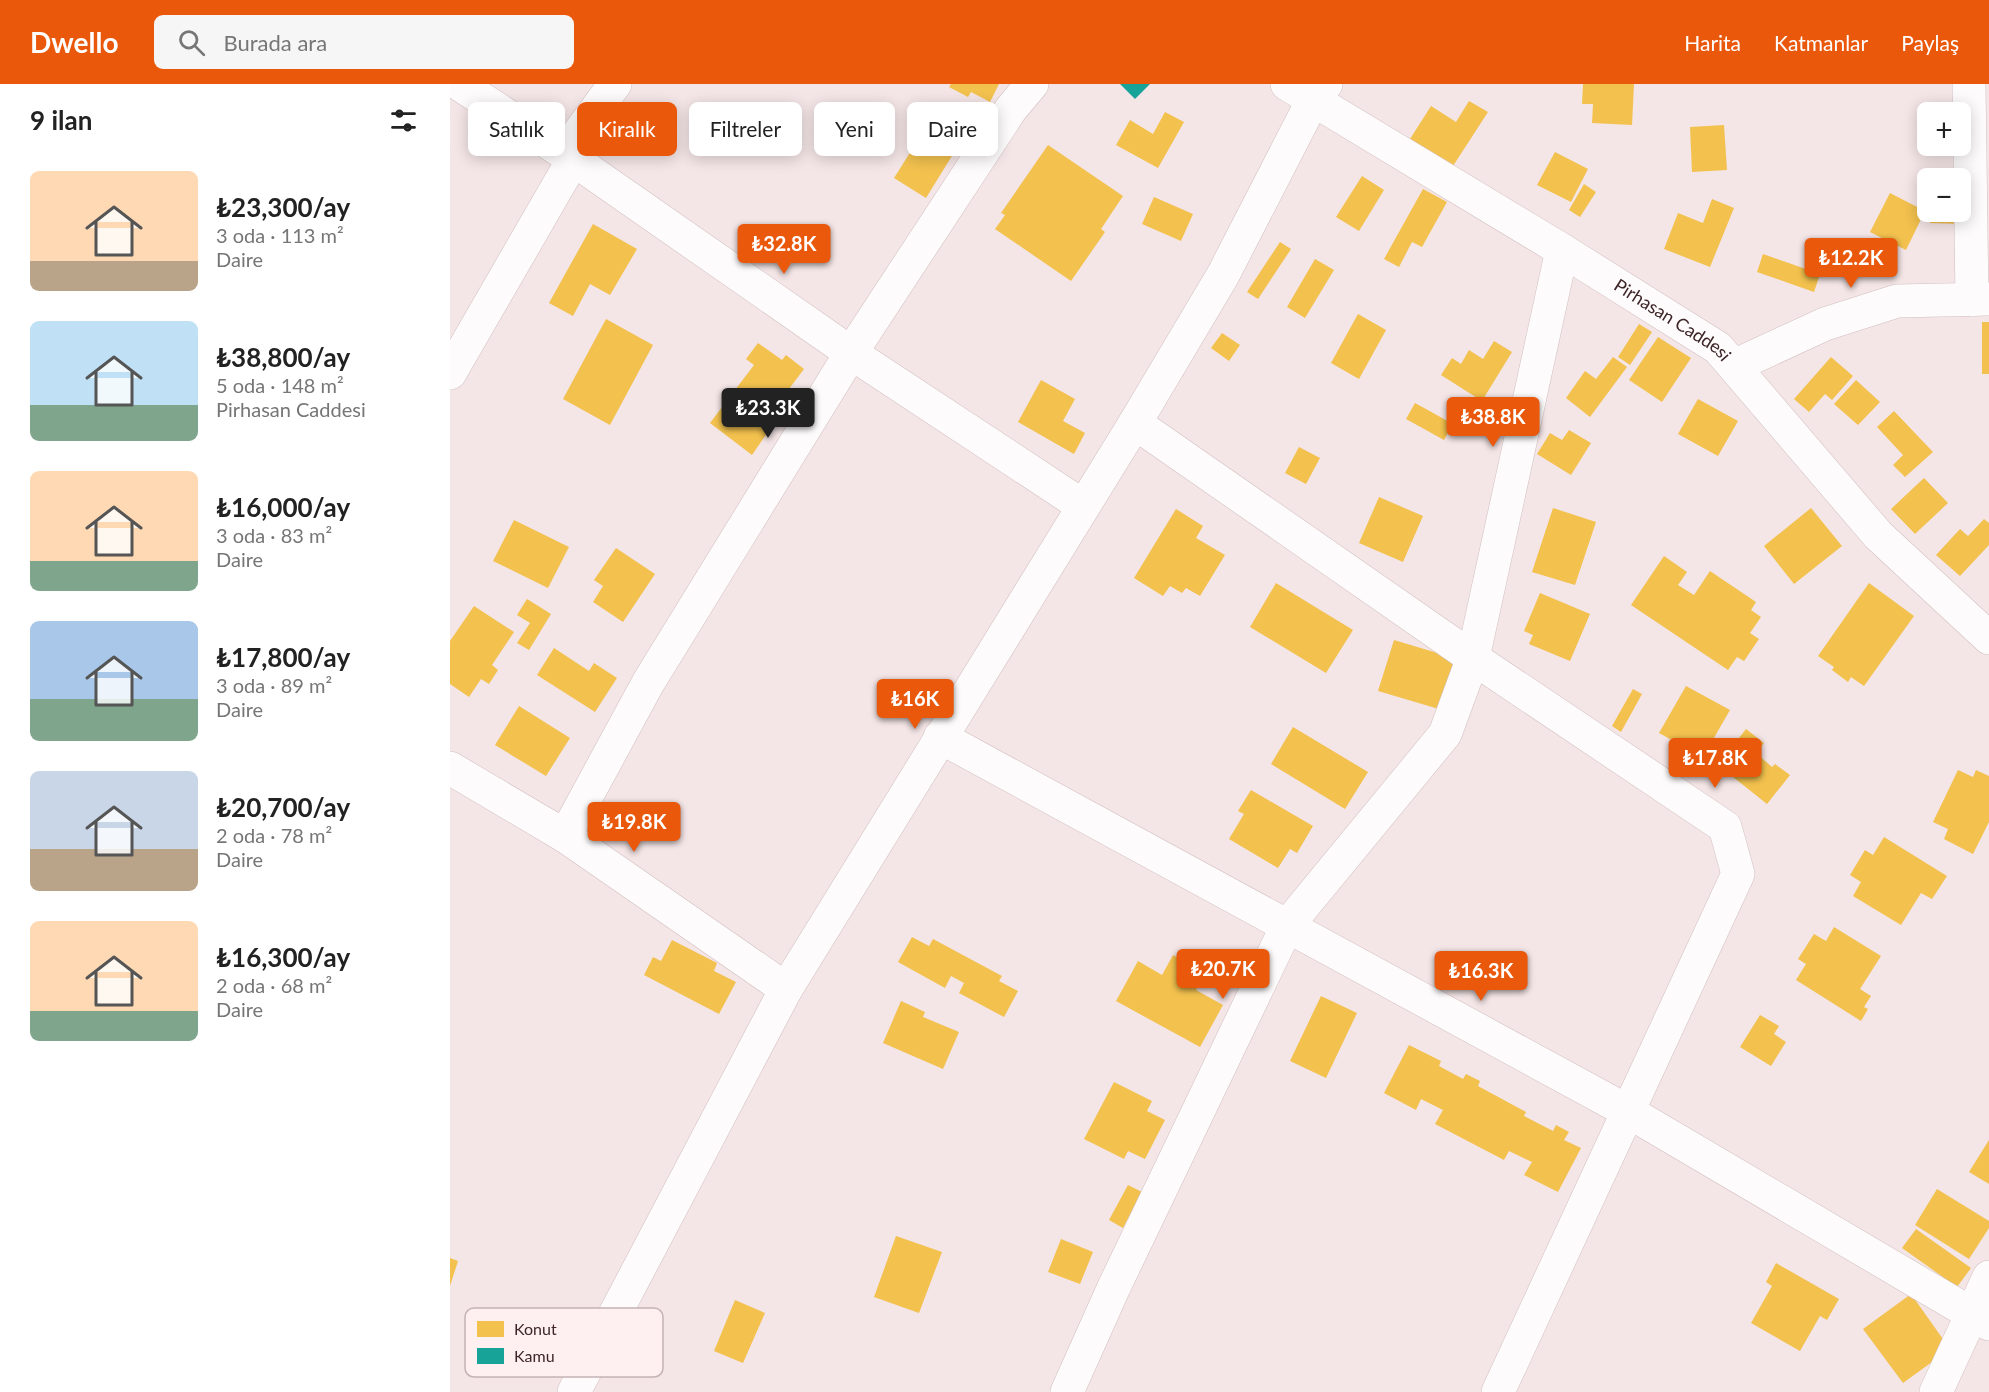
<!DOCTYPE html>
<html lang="tr">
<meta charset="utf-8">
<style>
:root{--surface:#fff;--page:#f6f6f6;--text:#222;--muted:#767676;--accent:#ea580c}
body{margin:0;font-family:Lato,sans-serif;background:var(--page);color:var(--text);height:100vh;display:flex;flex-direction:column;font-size:22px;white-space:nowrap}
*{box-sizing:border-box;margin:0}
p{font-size:20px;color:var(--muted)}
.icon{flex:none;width:33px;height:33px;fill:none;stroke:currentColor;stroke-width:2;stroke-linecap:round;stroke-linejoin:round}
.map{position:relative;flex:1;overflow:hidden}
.side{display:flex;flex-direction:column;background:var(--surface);width:450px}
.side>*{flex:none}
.banner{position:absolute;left:18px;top:18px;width:570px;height:54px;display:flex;gap:12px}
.buttons{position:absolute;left:1467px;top:18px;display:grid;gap:12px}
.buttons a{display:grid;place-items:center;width:54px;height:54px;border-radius:9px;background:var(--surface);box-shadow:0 3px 15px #0003;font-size:30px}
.price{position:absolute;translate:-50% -51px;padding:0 14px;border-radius:6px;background:var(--accent);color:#fff;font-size:20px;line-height:39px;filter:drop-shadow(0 2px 3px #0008)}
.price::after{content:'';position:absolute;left:50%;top:36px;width:18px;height:14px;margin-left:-9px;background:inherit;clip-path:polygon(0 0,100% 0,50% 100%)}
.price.on{background:#222;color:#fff}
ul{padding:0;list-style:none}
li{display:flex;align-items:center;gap:18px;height:150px;padding:0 30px}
li span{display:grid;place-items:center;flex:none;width:168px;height:120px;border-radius:9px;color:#555}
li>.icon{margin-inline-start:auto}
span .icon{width:72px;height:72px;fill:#fffc;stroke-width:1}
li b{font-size:26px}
h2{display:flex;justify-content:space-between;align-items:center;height:72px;padding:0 30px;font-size:26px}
.chip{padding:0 21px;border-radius:9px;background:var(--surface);box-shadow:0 3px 15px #0003;font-size:21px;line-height:54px}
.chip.on{background:var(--accent);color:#fff}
header{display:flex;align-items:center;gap:36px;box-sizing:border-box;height:84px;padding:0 30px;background:var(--accent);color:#fff}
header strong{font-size:28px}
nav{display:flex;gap:33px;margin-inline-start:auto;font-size:21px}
.search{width:420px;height:54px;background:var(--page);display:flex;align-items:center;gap:15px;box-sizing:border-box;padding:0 21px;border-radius:9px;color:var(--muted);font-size:22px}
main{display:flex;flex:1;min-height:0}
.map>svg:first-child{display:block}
.homes{fill:#f2c14e}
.public{fill:#17a398}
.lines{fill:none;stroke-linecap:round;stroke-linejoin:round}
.minor-casing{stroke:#d2bfc1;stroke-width:34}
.minor{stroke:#fdfbfb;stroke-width:33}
.labels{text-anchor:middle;stroke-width:6;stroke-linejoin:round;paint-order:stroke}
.street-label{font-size:18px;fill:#3e2528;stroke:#fef0f1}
.key{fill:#fef0f1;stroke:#c4b3b5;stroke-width:1.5}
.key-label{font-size:16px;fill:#3e2528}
</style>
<header>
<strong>Dwello</strong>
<div class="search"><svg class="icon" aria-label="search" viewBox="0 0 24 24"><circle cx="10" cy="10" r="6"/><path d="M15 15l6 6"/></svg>Burada ara</div>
<nav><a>Harita</a><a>Katmanlar</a><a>Paylaş</a></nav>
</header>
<main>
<section class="side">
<h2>9 ilan<svg class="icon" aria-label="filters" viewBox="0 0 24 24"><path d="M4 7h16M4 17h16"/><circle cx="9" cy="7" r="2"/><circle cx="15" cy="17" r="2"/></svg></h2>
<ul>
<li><span style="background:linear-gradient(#ffd9b3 75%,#b9a48a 0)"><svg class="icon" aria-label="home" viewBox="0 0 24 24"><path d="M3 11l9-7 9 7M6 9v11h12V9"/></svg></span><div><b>₺23,300/ay</b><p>3 oda · 113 m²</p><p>Daire</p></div></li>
<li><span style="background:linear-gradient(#bfe0f5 70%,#7fa58c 0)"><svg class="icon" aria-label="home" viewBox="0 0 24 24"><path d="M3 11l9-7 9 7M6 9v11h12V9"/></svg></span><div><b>₺38,800/ay</b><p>5 oda · 148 m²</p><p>Pirhasan Caddesi</p></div></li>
<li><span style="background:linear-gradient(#ffd9b3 75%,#7fa58c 0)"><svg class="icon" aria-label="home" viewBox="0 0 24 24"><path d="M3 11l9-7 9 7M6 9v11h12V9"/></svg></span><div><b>₺16,000/ay</b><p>3 oda · 83 m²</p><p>Daire</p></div></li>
<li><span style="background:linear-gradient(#a9c7e8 65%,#7fa58c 0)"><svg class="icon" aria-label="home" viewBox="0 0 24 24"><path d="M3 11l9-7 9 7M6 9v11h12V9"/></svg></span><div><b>₺17,800/ay</b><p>3 oda · 89 m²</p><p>Daire</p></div></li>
<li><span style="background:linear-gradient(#c9d6e8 65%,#b9a48a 0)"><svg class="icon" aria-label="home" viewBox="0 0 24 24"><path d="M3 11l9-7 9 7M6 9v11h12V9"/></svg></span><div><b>₺20,700/ay</b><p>2 oda · 78 m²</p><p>Daire</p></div></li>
<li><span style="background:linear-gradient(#ffd9b3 75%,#7fa58c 0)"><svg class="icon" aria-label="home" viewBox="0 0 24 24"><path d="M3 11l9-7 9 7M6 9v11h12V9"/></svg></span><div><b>₺16,300/ay</b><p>2 oda · 68 m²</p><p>Daire</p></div></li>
</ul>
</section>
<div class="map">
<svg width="1539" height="1308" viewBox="0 0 1539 1308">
<rect width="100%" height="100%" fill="#f4e5e6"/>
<path class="homes" d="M501,0h48l-9,18 -19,-10 -3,5 -19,-10z
M1133,0h51l-2,41 -40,-2 1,-19h-11z
M1019,17l19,11 -35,54 -43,-27 21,-33 25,16z
M715,28l19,10 -26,46 -42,-23 14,-25 23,14z
M1274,41l3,45 -35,2 -2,-45z
M473,48l32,19 -29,47 -32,-20z
M598,61l75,51 -22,33 4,3 -34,49 -76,-52 10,-14 -4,-2z
M1105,68l33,17 -17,33 -34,-17z
M912,92l22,14 -25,41 -23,-14z
M1134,100l12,8 -16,25 -11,-7z
M973,105l24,13 -25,45 -10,-5 -13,25 -15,-8z
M1440,109l35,18 -19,39 -36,-18z
M704,113l39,17 -12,27 -39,-17z
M1262,115l22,9 -24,59 -46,-18 14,-36 25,10z
M1481,128h31l-1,12 -31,-1z
M143,140l44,25 -27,46 -20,-11 -17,32 -24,-13z
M830,158l11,7 -33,50 -11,-7z
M1313,170l57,20 -6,18 -57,-20z
M865,175l19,11 -29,48 -18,-11z
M908,230l28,16 -27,49 -28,-16z
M156,235l47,26 -43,80 -47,-26z
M1532,238h7v52h-7z
M1189,240l13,8 -22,33 -12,-8z
M772,249l18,12 -11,16 -18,-13z
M1208,253l33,21 -29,44 -33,-22z
M1044,257l18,11 -30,49 -41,-26 11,-17 9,6 8,-14 14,9z
M308,259l24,17 4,-5 18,14 -39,52 7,5 -20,29 -42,-32 44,-58 -8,-6z
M1163,273l14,10 -37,50 -24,-19 19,-27 11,8z
M1381,273l22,19 -21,24 -7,-6 -16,18 -15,-13z
M591,296l34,19 -12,22 22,12 -11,21 -56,-32z
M1406,296l24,22 -22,23 -24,-21z
M1248,315l40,22 -20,35 -40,-22z
M965,319l38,21 -9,16 -38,-21z
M1444,327l39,41 -28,25 -12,-12 10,-10 -26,-28z
M1119,346l22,13 -20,32 -34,-21 13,-21 12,7z
M849,363l21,11 -14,26 -21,-11z
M1474,394l24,25 -33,31 -24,-25z
M929,413l44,19 -20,46 -44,-19z
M1103,424l43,14 -21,63 -43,-13z
M1361,424l31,38 -48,38 -30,-38z
M726,425l27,17 -7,12 29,17 -25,41 -14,-8 -4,5 -12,-7 -7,10 -29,-18z
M1534,435l5,4v22l-29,31 -24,-21 24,-26 8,7z
M64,436l55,27 -21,41 -55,-27z
M166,464l39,26 -32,48 -30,-20 10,-16 -9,-6z
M1214,472l23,16 -9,13 16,10 16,-24 46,31 -5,8 10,7 -11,16 9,6 -15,22 -7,-4 -9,13 -97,-65z
M826,499l77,47 -27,43 -76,-46z
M1419,499l45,33 -50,70 -13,-9 -3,5 -16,-12 2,-3 -16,-11z
M1090,509l50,21 -20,47 -41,-17 4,-9 -9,-4z
M77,515l24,15 -22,36 -12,-7 13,-20 -13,-8z
M24,522l40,26 -22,33 6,5 -9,14 -8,-5 -12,18 -19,-13v-43z
M944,556l70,21 -15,51 -71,-21z
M104,564l35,23 5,-8 23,15 -22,34 -58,-37z
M1236,602l44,24 -27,47 -44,-24z
M1183,605l9,5 -21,38 -9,-6z
M69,622l51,32 -24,38 -51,-31z
M843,643l75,45 -23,37 -74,-45z
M1296,645l18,14 -8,10 16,14 3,-3 15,11 -23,29 -49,-39z
M1508,686l15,7 3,-7 13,6v46l-16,32 -29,-15 4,-10 -15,-7z
M801,706l62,36 -16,27 -7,-4 -12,19 -49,-29 15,-25 -6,-3z
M1434,753l63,39 -15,23 -11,-6 -20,32 -48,-29 8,-14 -11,-7 15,-25 8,5z
M1384,843l47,29 -21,33 11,7 -7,11 4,2 -7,12 -65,-41 10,-16 -8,-5 16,-25 12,7z
M462,853l17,9 4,-7 69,37 -3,5 19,10 -14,26 -45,-24 5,-10 -13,-7 -6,12 -47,-26z
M222,856l45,23 -3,8 22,11 -17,32 -75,-39 9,-18 8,4z
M723,871l33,18 -10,17 27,15 -23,42 -84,-46 22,-40 24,14z
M871,912l36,17 -31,65 -36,-17z
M451,917l24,11 -2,5 36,15 -16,37 -60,-26z
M1310,931l19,11 -5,8 12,8 -15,24 -31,-19z
M959,961l32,16 -2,5 24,13 3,-5 14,7 -2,5 48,26 -2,4 29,15 3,-6 13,7 -5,8 17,8 -23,44 -34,-17 8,-13 -23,-11 -5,9 -69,-36 8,-14 -22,-11 -5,11 -32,-17z
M664,998l38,19 -5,10 18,9 -20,39 -17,-8 -4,8 -40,-20z
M1539,1056v44l-20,-12z
M678,1101l14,7 -19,36 -14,-8z
M1487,1105l52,32v7l-20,31 -54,-34z
M1466,1145l55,39 -14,19 -55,-39z
M446,1152l46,16 -23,61 -45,-16z
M611,1155l32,13 -13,32 -32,-12z
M0,1174l8,3 -8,25z
M1326,1179l63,36 -12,21 -7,-4 -20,35 -49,-28 21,-37 -6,-4z
M1461,1210l39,55 -47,34 -40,-54z
M285,1216l30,13 -22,50 -29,-12z"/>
<path class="public" d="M670,0h30l-15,15z"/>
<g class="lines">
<defs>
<g id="minor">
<path d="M9,0l105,69 287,200 232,153"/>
<path id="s1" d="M837,0l275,166 156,98 160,187 111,103"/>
<path d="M1519,0l3,216"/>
<path d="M114,69l51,-69"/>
<path d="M1284,282l91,-42 72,-23 92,-2"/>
<path d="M0,289l123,-213"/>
<path d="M685,339l338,235 252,169 13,47 -240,518"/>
<path d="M490,653l689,375 360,212"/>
<path d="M0,684l115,68 221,153"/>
<path d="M115,752l83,-153 203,-330 160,-244 21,-25"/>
<path d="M124,1308l212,-403 349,-566 88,-148 90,-175 13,-16"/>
<path d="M617,1308l47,-105 173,-361 158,-192 28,-76 89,-408"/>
<path d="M1486,1308l53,-115"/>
</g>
</defs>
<use href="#minor" class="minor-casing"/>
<use href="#minor" class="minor"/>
</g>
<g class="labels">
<g class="street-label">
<text dy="6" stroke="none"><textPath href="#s1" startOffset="452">Pirhasan Caddesi</textPath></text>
</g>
</g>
<rect x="15" y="1224" width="198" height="69" rx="9" class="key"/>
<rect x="27" y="1237" width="27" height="16" fill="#f2c14e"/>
<rect x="27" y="1264" width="27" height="16" fill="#17a398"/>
<g class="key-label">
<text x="64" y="1251">Konut</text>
<text x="64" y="1278">Kamu</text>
</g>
</svg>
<div class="buttons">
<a>+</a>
<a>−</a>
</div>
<b class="price" style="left:334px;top:191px">₺32.8K</b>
<b class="price" style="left:1401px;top:205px">₺12.2K</b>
<b class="price on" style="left:318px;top:355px">₺23.3K</b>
<b class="price" style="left:1043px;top:364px">₺38.8K</b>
<b class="price" style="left:465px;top:646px">₺16K</b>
<b class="price" style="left:1265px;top:705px">₺17.8K</b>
<b class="price" style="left:184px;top:769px">₺19.8K</b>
<b class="price" style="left:773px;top:916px">₺20.7K</b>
<b class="price" style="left:1031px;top:918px">₺16.3K</b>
<div class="banner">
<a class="chip">Satılık</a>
<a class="chip on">Kiralık</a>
<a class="chip">Filtreler</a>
<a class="chip">Yeni</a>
<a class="chip">Daire</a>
</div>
</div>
</main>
